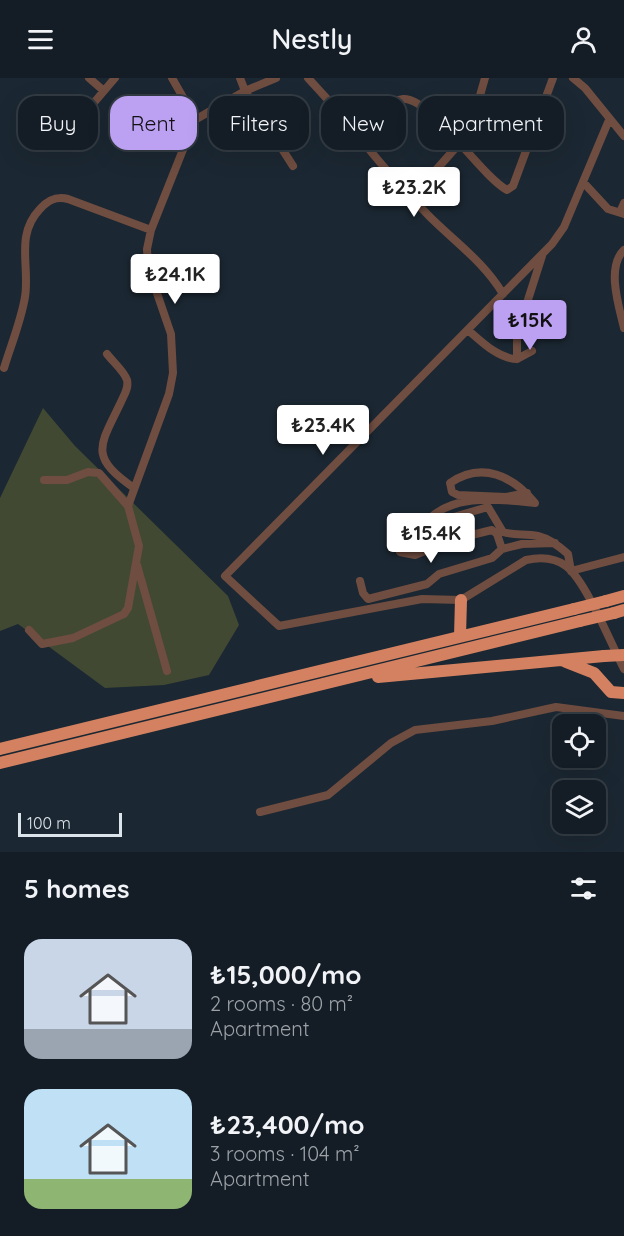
<!DOCTYPE html>
<meta charset="utf-8">
<style>
:root{--surface:#141d26;--page:#1d262e;--text:#f1f3f6;--muted:#9da2a7;--line:#333b43;--accent:#bca0f2}
body{margin:0;font-family:Quicksand,sans-serif;background:var(--page);color:var(--text);height:100vh;display:flex;flex-direction:column;font-size:22px;white-space:nowrap}
*{box-sizing:border-box;margin:0}
p{font-size:20px;color:var(--muted)}
.icon{flex:none;width:33px;height:33px;fill:none;stroke:currentColor;stroke-width:2;stroke-linecap:round;stroke-linejoin:round}
.map{position:relative;height:774px;overflow:hidden}
.sheet{display:flex;flex-direction:column;background:var(--surface);flex:1}
.sheet>*{flex:none}
.top-card{position:absolute;left:18px;top:18px;width:588px;height:54px;display:flex;gap:12px}
.controls{position:absolute;left:552px;top:636px;display:grid;gap:12px}
.controls a{display:grid;place-items:center;width:54px;height:54px;border-radius:12px;background:var(--surface);box-shadow:0 6px 24px #0002,0 0 0 2px var(--line);font-size:30px}
.scale{position:absolute;left:18px;bottom:15px;width:104px;box-sizing:border-box;padding-left:6px;border:3px solid #dce4eb;border-top:0;font-size:16px;line-height:21px;white-space:nowrap;color:#dce4eb;-webkit-text-stroke:4px #1b2732;paint-order:stroke}
.price{position:absolute;translate:-50% -51px;padding:0 14px;border-radius:6px;background:#fff;color:#222;font-size:20px;line-height:39px;filter:drop-shadow(0 2px 3px #0008)}
.price::after{content:'';position:absolute;left:50%;top:36px;width:18px;height:14px;margin-left:-9px;background:inherit;clip-path:polygon(0 0,100% 0,50% 100%)}
.price.active{background:var(--accent);color:#111}
ul{padding:0;list-style:none}
li{display:flex;align-items:center;gap:18px;height:150px;padding:0 24px}
li span{display:grid;place-items:center;flex:none;width:168px;height:120px;border-radius:18px;color:#555}
li>.icon{margin-inline-start:auto}
span .icon{width:72px;height:72px;fill:#fffc;stroke-width:1}
li b{font-size:26px}
h2{display:flex;justify-content:space-between;align-items:center;height:72px;padding:0 24px;font-size:26px}
.pill{padding:0 21px;border-radius:18px;background:var(--surface);box-shadow:0 6px 24px #0002,0 0 0 2px var(--line);font-size:21px;line-height:54px}
.pill.active{background:var(--accent);color:#111}
header{display:flex;justify-content:space-between;align-items:center;height:78px;padding:0 24px;background:var(--surface);font-size:27px;font-weight:600}
.map>svg:first-child{display:block}
.green{fill:#424932}
.lines{fill:none;stroke-linecap:round;stroke-linejoin:round}
.minor{stroke:#6f4d40;stroke-width:8}
.highway{stroke:#d38160;stroke-width:12}
.highway-bridge{stroke:#d38160;stroke-width:12}
</style>
<header><svg class="icon" aria-label="menu" viewBox="0 0 24 24"><path d="M4 6h16M4 12h16M4 18h16"/></svg>Nestly<svg class="icon" aria-label="person" viewBox="0 0 24 24"><circle cx="12" cy="8" r="4"/><path d="M4 21q1-7 8-7t8 7"/></svg></header>
<div class="map">
<svg width="624" height="774" viewBox="0 0 624 774">
<rect width="100%" height="100%" fill="#1b2732"/>
<path class="green" d="M43,330l32,38 153,150 11,29 -30,50 -45,10 -59,3 -87,-64 -18,7v-133z"/>
<g class="lines">
<path class="minor" d="M89,0l15,13
M240,0l5,13 48,75
M308,0l42,46c20,-2 32,-23 53,-25 26,-3 77,76 104,91l6,-4 40,-108
M573,0l12,10 39,48
M86,34l29,-34
M609,42l-45,107 -12,17 -327,332 54,50 143,-27 39,1 65,-40c14,-3 28,-3 40,6 20,15 45,78 58,103
M193,43l52,-30 31,-13
M350,46c23,33 51,63 79,92 26,26 55,46 74,78
M465,70l20,-70
M583,104l25,27 16,5
M413,118l46,-52
M620,134l4,-9
M624,172c-18,17 -5,57 0,78
M468,252c14,12 31,29 49,29v-25l25,-78
M107,276c6,8 17,17 20,26 2,8 -3,15 -6,22 -21,44 -33,54 13,86
M517,281l15,-8
M4,290c7,-23 17,-47 21,-71 5,-31 -10,-62 15,-88 8,-9 16,-13 28,-10l83,31
M44,402h23l21,-8 11,1 29,33
M423,448c25,-34 75,-27 112,-23 -22,-27 -53,-42 -85,-20l2,9 6,3 48,2 21,-4
M555,465l-33,1 -20,5 -5,-15 -5,-4 -37,9 -40,16 -15,-3 -5,-12 11,-9 82,-24 15,25c12,4 23,1 35,4 12,3 21,10 30,18l3,17 53,-14
M137,487l30,106
M360,503l3,12 5,6 59,-15 12,-10 53,-16 10,-9
M29,552l13,14 31,-6 51,-24 4,-6 11,-62 -11,-40 41,-112 4,-21 -2,-39 -23,-67 -1,-18 4,-19 41,-103 -4,-21 -16,-28
M260,734l68,-17 63,-52 24,-13 77,-9 64,-14 68,9"/>
<path class="highway" d="M606,523l18,-5
M614,535l10,-3
M460,558l1,-36
M566,584l28,11 17,19 13,1
M378,599l226,-21
M0,671l574,-140
M0,685l580,-142"/>
<path class="highway-bridge" d="M574,531l32,-8
M580,543l34,-8
M604,578l20,-1"/>
</g>
</svg>
<div class="controls">
<a><svg class="icon" aria-label="locate" viewBox="0 0 24 24"><circle cx="12" cy="12" r="6"/><path d="M12 2v4M12 18v4M2 12h4M18 12h4"/></svg></a>
<a><svg class="icon" aria-label="layers" viewBox="0 0 24 24"><path d="M12 4l9 5-9 5-9-5zM3 14l9 5 9-5"/></svg></a>
</div>
<div class="scale">100 m</div>
<b class="price" style="left:414px;top:140px">₺23.2K</b>
<b class="price" style="left:175px;top:227px">₺24.1K</b>
<b class="price active" style="left:530px;top:273px">₺15K</b>
<b class="price" style="left:323px;top:378px">₺23.4K</b>
<b class="price" style="left:431px;top:486px">₺15.4K</b>
<div class="top-card">
<a class="pill">Buy</a>
<a class="pill active">Rent</a>
<a class="pill">Filters</a>
<a class="pill">New</a>
<a class="pill">Apartment</a>
</div>
</div>
<section class="sheet">
<h2>5 homes<svg class="icon" aria-label="filters" viewBox="0 0 24 24"><path d="M4 7h16M4 17h16"/><circle cx="9" cy="7" r="2"/><circle cx="15" cy="17" r="2"/></svg></h2>
<ul>
<li><span style="background:linear-gradient(#c9d6e8 75%,#9aa5b1 0)"><svg class="icon" aria-label="home" viewBox="0 0 24 24"><path d="M3 11l9-7 9 7M6 9v11h12V9"/></svg></span><div><b>₺15,000/mo</b><p>2 rooms · 80 m²</p><p>Apartment</p></div></li>
<li><span style="background:linear-gradient(#bfe0f5 75%,#8fb573 0)"><svg class="icon" aria-label="home" viewBox="0 0 24 24"><path d="M3 11l9-7 9 7M6 9v11h12V9"/></svg></span><div><b>₺23,400/mo</b><p>3 rooms · 104 m²</p><p>Apartment</p></div></li>
</ul>
</section>
